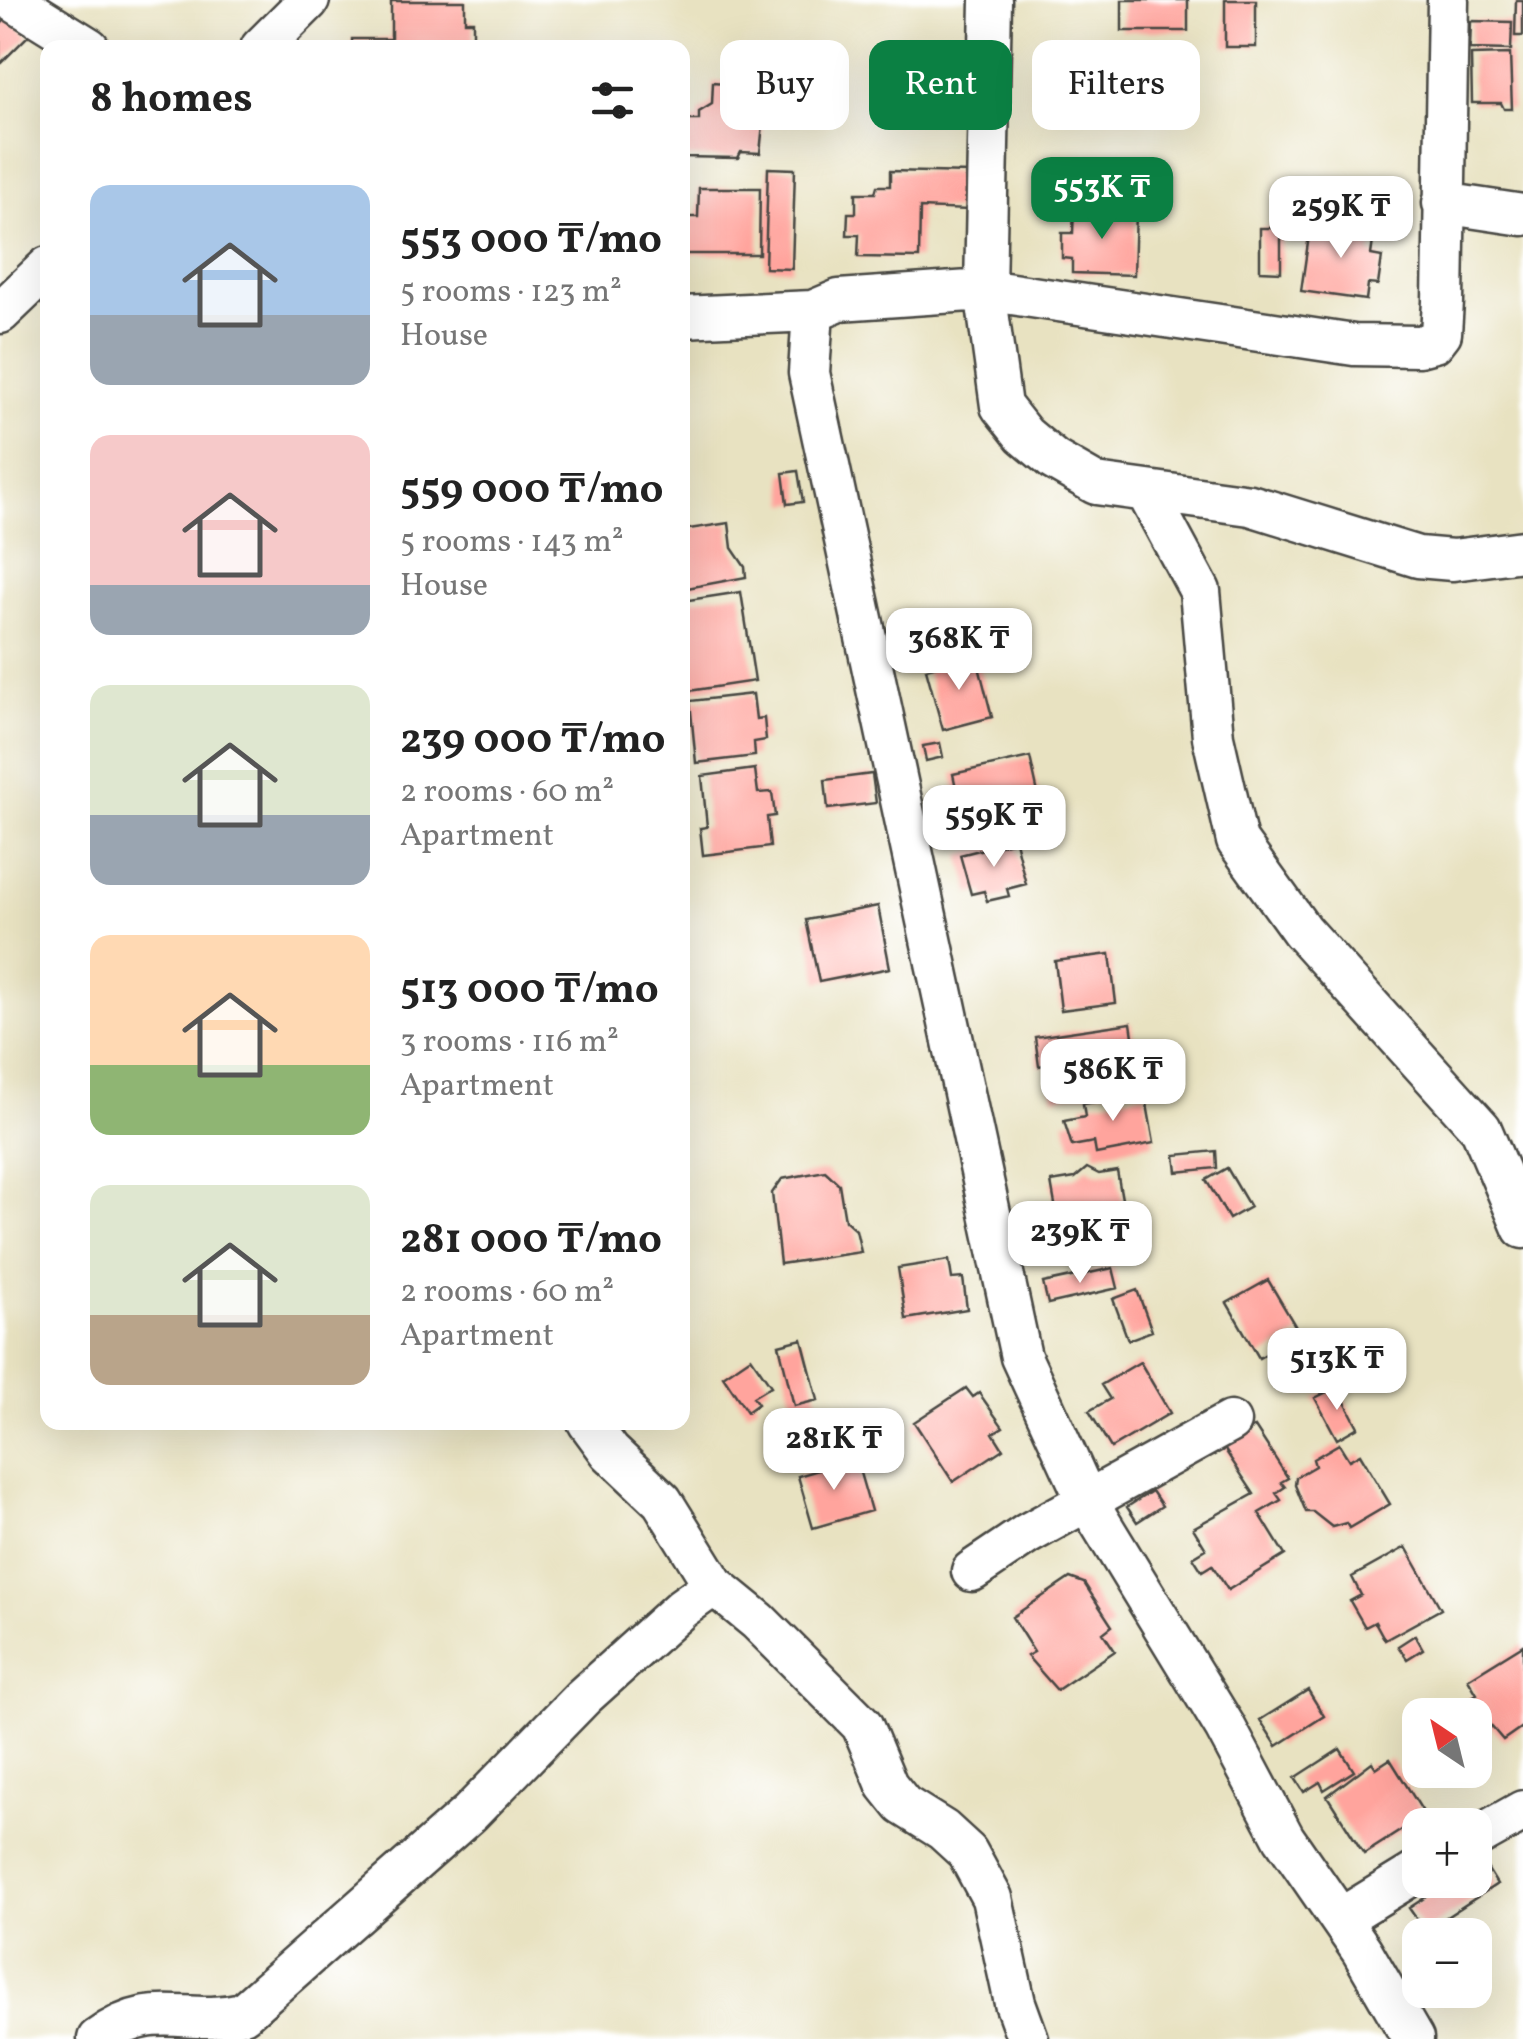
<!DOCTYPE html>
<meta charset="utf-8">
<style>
:root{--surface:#fff;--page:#f6f6f6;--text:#222;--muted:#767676;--accent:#0b8043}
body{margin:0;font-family:Vollkorn,serif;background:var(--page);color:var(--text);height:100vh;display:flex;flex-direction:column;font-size:38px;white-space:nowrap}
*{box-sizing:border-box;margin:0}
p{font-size:32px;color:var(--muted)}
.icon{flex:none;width:55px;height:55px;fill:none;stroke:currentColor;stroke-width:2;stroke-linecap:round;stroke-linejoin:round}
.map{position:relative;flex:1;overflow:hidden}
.details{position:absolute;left:40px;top:40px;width:650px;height:1390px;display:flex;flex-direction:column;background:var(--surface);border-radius:20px;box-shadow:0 10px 40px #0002}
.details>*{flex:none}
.banner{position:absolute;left:720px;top:40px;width:652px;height:90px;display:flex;gap:20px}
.needle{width:65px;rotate:325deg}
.tools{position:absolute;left:1402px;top:1698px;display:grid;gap:20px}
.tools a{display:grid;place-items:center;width:90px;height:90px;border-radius:20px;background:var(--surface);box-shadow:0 10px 40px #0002;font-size:50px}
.price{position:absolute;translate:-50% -85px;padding:0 22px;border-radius:20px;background:#fff;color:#222;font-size:32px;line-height:65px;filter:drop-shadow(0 2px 5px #0008)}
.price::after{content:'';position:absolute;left:50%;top:60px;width:30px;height:22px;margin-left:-15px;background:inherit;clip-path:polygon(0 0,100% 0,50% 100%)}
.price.active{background:var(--accent);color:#fff}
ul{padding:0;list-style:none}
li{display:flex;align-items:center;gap:30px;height:250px;padding:0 50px}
li span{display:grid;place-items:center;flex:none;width:280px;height:200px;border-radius:20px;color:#555}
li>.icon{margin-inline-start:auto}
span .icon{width:120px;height:120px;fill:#fffc;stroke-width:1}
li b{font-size:42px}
h2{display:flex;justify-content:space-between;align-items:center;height:120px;padding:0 50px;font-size:42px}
.pill{padding:0 35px;border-radius:20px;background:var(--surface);box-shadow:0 10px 40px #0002;font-size:35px;line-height:90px}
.pill.active{background:var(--accent);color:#fff}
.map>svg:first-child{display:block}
.building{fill:#ffa49d}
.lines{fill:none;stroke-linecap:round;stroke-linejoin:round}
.minor-casing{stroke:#474642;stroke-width:45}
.minor{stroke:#fff;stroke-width:40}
</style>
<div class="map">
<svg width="1523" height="2039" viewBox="0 0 1523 2039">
<rect width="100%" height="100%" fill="#fff"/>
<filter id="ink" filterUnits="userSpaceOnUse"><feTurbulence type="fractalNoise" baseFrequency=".01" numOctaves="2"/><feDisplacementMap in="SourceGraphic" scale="20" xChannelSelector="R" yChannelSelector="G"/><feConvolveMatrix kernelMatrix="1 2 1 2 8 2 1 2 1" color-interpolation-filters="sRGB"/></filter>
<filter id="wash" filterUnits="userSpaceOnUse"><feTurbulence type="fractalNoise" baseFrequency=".0048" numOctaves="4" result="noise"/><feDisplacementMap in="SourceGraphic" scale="40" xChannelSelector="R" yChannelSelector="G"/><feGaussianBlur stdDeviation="2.25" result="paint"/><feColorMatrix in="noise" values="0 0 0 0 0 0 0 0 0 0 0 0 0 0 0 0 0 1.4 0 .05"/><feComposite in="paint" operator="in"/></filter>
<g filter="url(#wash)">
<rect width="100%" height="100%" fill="#e8e2c1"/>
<g id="blocks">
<path class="building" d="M1122,0h66v31h-66z
M1225,0h31v47h-31z
M1516,0h7v36h-8z
M391,1h74v20h8v27h-121v-9h39z
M8,17l20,19 -28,28v-39z
M1471,21l41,1 -1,28 -41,-1z
M1510,54l2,55h-8l-3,-6h-29l-1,-48z
M713,82l42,4 -2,24 10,14 -3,29 -19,-1 -3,6 -56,-1v-37h17v-8l13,-8z
M768,168l27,1 -3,100 -27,-1z
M890,171l80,2 -1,37 -49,-2 -1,50 -61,-1 1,-22h-12l1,-22h8v-20h19l2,-7h13z
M699,188h61l-1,66h-75v-37h14z
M1074,209l62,2 -2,64 -62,-2v-14l-10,-1v-25h11z
M1355,218l19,16 -3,21 11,2 -4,28 -10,-1 -2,16 -65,-9 10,-69 25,4z
M1260,228h21v44l-21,-1z
M798,471l5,31 -16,2 -4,-31z
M729,523l3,25 13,19 1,10 -64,12v-59z
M741,592l14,89 -73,11v-91z
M976,655l16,62 -49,13 -17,-61z
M753,694l3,25 8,-1 2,22 -12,2 1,14 -59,7 -6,-62z
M940,743l3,14 -17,4 -3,-15z
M1030,757l13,59 -10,7 -66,14 -10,-12 -1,-11 5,-3 -8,-37z
M755,769l3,24 14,-1 3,24 -8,1 3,30 -67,8 -3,-27 7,-1 -5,-51z
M872,774l4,29 -48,6 -3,-29z
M1015,841l11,43 -19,5 2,7 -22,5 -3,-10 -13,3 -11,-39z
M878,906l12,62 -71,14 -13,-62z
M1110,954l6,49 -55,7 -6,-49z
M1131,1023l9,61 -86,13 -5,-33 -10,2 -4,-29z
M1145,1093l9,50 -58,11 -2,-12 -22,4 -8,-25 21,-4 -2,-13z
M1216,1151l1,17 -40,4 -2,-17z
M1087,1168l12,6 18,-3 11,62 -22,3 2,10 -23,4 -1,-10 -22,4 -11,-62 24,-4z
M1227,1168l23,39 -21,12 -23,-39z
M825,1171l14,13 6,36 11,10 5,22 -81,12 -8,-71 10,-14z
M949,1260l3,19 11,-1 4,31 -61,10 -8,-51z
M1113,1268l5,20 -70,16 -5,-21z
M1268,1280l32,54 -41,24 -32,-55z
M1137,1290l15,41 -24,9 -15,-41z
M802,1339l16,61 -24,6 -15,-61z
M751,1357l20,29 -18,11 5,7 -11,8 -24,-36z
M1140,1362l30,51 -59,35 -22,-37 21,-12 -9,-14z
M1337,1387l21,40 -21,12 -22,-41z
M966,1388l7,9 6,-4 24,34 -10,6 10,16 -50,33 -39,-60z
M1255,1427l33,51 -7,4 4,5 -9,6 5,7 -22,13 26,42 -57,35 -16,-25 -10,6 -9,-14 13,-8 -13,-21 61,-34 -31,-47z
M1339,1444l10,16 11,-6 30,50 -41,24 -3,-5 -14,4 -19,-15h-7l-11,-27 1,-8 19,-11 -2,-7z
M856,1459l15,52 -58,17 -15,-52z
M1152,1491l10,15 -25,16 -10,-15z
M1406,1547l35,62 -56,31 -10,-18 -10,5 -15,-26 11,-6 -9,-18z
M1070,1578l14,5 28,43 -9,7 12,18 -58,39 -30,-34 7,-4 -22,-35z
M1415,1635l8,14 -16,10 -9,-13z
M1523,1645v81l-20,14 -18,-21 -7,4 -13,-22 12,-7 -9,-15z
M1308,1690l16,26 -47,30 -17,-26z
M1340,1749l14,22 -30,19 -4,-8 -16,10 -9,-14z
M1390,1759l35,56 -61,39 -37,-58 45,-34 4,6z
M1482,1860l15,24 -72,47 -16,-23 43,-28h23v-15z"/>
</g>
</g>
<g filter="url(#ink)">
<use href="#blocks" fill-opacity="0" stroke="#474642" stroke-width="2.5"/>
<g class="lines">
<defs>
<path id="minor" d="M12,0l77,48
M991,0l-6,290 16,116 23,29 30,25 42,24 154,21 168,52 35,3 70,-9
M261,48l48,-48
M1443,203l80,12
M813,311l-4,62 212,984 66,144 138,226 59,111 78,113 51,88
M0,313l48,-46
M682,317l131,-6 26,-11 146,-10 369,55 65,1 15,-4 7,-9 2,-31 5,-302
M1146,491l54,100 13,146 24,104 65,90 179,198 42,99
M972,1571l55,-37 203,-112
M714,1585l44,36 104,104 25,60 16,20 40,25 24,22 25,46 23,105 13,36
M1475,1838l48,-27
M1340,1919l80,-49
M98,2039c56,-42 86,-12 145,-26l227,-200 113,-116 99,-89 32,-23 -52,-84 -52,-49 -22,-30"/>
</defs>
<use href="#minor" class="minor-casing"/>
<use href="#minor" class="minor"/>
</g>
</g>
</svg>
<div class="tools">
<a><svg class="needle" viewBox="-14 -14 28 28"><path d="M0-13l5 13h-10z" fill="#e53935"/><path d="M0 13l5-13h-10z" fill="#767676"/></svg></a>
<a>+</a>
<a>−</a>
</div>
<b class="price active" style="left:1102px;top:242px">553K ₸</b>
<b class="price" style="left:1341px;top:261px">259K ₸</b>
<b class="price" style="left:959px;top:693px">368K ₸</b>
<b class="price" style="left:994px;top:870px">559K ₸</b>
<b class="price" style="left:1113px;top:1124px">586K ₸</b>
<b class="price" style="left:1080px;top:1286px">239K ₸</b>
<b class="price" style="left:1337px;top:1413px">513K ₸</b>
<b class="price" style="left:834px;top:1493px">281K ₸</b>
<div class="banner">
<a class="pill">Buy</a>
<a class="pill active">Rent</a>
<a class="pill">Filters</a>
</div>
<section class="details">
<h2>8 homes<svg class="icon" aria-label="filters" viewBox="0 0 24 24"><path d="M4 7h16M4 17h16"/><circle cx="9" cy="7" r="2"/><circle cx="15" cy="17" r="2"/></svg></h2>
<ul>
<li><span style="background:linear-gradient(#a9c7e8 65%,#9aa5b1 0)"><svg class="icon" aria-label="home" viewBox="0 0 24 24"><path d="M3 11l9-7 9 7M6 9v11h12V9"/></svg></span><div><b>553 000 ₸/mo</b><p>5 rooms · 123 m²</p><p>House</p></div></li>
<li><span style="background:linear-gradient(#f6c9c9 75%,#9aa5b1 0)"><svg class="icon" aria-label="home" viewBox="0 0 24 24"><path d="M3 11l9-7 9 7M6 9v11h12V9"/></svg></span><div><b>559 000 ₸/mo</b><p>5 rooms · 143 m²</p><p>House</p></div></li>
<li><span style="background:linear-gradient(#dfe7d0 65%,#9aa5b1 0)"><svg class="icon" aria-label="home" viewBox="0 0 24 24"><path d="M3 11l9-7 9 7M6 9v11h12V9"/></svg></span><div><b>239 000 ₸/mo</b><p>2 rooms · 60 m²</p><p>Apartment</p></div></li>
<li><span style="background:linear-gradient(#ffd9b3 65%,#8fb573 0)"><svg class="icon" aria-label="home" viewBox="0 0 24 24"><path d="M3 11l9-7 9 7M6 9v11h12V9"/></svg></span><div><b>513 000 ₸/mo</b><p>3 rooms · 116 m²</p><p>Apartment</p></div></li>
<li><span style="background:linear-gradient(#dfe7d0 65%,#b9a48a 0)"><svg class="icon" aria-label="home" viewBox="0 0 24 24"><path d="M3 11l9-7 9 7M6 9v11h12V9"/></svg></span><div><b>281 000 ₸/mo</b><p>2 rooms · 60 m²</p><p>Apartment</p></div></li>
</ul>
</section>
</div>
